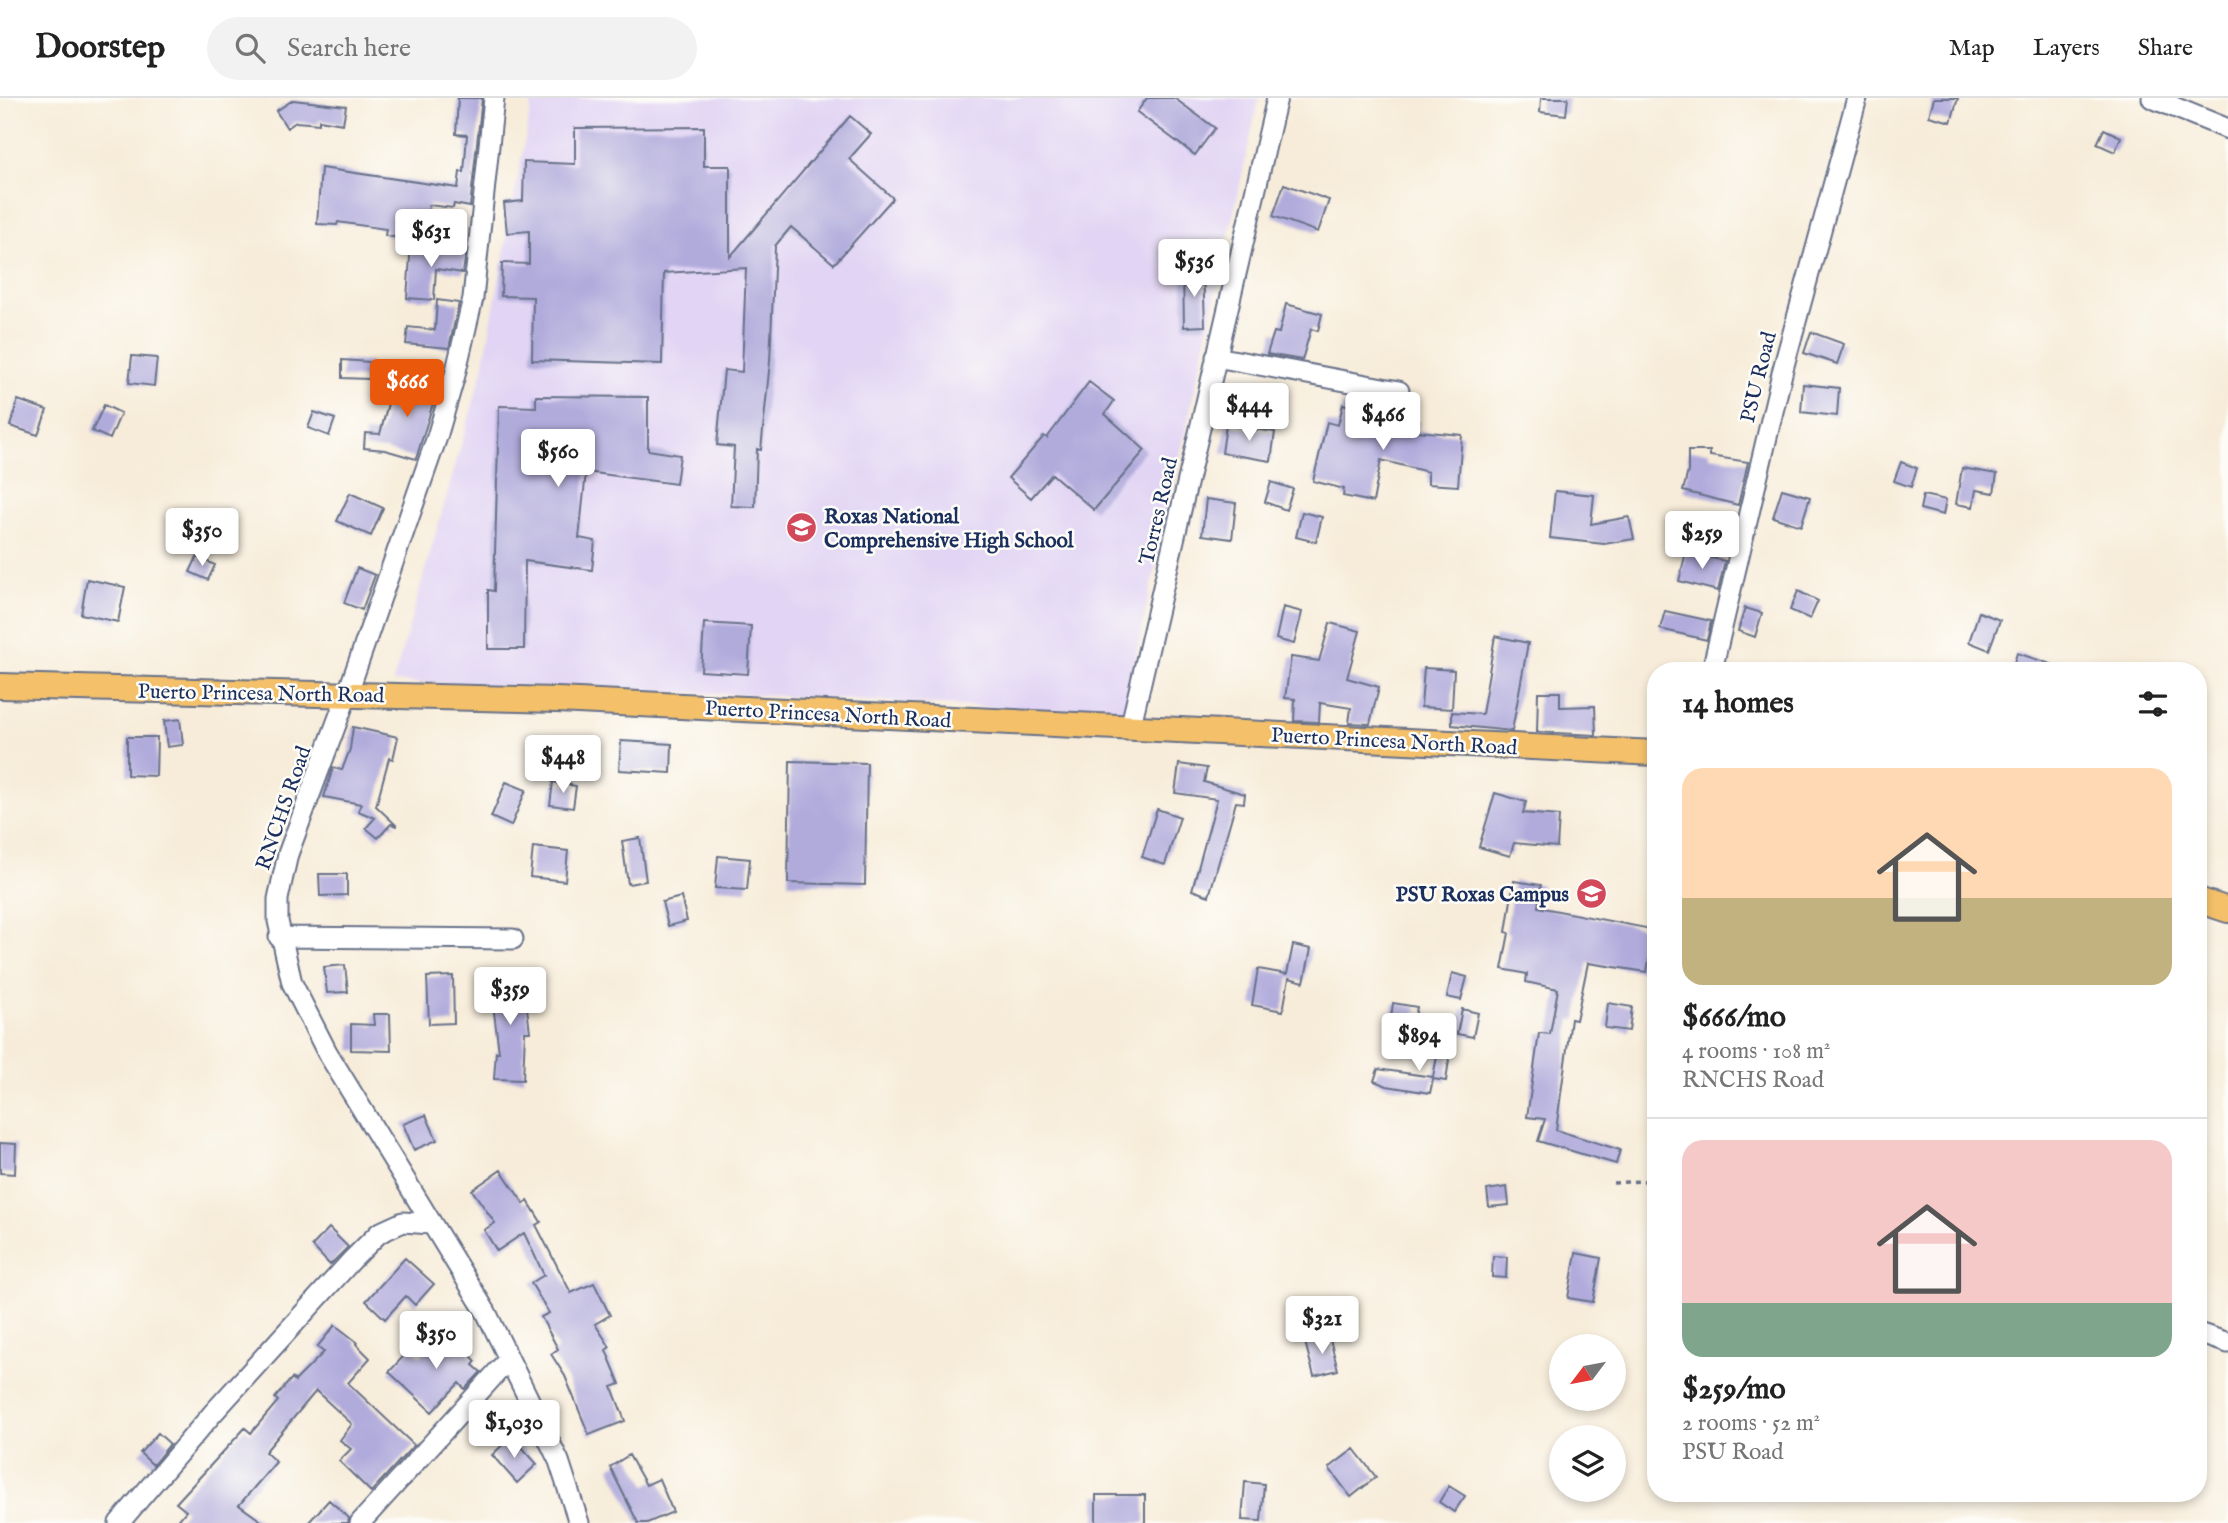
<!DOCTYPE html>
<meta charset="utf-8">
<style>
:root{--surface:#fff;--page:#f2f2f2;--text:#222;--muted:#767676;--line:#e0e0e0;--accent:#ea580c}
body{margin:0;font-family:"IM FELL English",serif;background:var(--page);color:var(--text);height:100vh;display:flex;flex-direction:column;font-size:26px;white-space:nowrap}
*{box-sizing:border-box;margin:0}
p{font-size:23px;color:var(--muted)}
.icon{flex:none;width:38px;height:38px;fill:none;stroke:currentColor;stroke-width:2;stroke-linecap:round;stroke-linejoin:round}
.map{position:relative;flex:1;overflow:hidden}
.sheet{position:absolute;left:1647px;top:564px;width:560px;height:840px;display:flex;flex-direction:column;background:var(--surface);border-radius:28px;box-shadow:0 4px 10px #0003}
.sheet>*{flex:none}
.needle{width:46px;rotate:238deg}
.buttons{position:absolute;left:1549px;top:1236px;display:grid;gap:14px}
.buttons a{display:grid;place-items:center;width:77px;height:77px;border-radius:50%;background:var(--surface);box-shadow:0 4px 10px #0003;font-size:35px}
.price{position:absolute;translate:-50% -60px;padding:0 16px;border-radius:7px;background:#fff;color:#222;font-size:23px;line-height:46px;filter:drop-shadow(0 2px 4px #0008)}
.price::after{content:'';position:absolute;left:50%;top:42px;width:21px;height:16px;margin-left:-10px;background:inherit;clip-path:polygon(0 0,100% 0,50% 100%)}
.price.on{background:var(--accent);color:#fff}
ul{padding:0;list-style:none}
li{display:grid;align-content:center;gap:14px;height:371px;padding:0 35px}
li+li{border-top:2px solid var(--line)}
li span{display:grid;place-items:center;height:217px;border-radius:21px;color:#555}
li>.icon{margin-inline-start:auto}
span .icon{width:126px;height:126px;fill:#fffc;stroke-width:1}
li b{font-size:30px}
h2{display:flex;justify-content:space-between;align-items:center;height:84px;padding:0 35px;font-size:30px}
header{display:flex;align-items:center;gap:42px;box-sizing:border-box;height:98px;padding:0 35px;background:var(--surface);border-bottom:2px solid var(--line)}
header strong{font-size:33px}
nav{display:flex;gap:38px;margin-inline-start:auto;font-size:24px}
.search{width:490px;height:63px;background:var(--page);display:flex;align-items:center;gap:18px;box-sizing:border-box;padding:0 24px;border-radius:38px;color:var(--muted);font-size:26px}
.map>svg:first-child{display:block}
.built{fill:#e1d4f4}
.building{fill:#b1abdc}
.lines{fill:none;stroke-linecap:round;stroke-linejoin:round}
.minor-casing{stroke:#687189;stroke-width:23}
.major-casing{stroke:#687189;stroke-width:28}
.path{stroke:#687189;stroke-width:3.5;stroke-dasharray:5 5;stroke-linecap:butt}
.minor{stroke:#fff;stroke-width:19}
.major{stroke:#f4c16a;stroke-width:24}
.labels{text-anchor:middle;stroke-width:5;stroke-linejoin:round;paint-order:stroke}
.street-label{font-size:21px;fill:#1b2f5e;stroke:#fdfcf7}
.poi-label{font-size:21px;font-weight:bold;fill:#1b2f5e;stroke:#fdfcf7;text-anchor:start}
</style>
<header>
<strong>Doorstep</strong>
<div class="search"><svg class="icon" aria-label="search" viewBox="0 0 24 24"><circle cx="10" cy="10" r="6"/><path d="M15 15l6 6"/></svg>Search here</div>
<nav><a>Map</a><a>Layers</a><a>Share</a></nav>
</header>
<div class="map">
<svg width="2228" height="1425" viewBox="0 0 2228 1425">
<rect width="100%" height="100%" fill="#fdfcf7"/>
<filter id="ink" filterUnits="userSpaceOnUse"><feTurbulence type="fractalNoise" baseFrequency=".0143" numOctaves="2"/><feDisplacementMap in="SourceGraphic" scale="14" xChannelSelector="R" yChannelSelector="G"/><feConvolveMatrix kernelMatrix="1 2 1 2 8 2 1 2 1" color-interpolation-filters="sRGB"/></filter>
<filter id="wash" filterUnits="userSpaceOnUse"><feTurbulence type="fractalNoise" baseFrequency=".00686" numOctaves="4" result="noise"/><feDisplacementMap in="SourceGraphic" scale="28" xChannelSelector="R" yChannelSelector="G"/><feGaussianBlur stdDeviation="1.57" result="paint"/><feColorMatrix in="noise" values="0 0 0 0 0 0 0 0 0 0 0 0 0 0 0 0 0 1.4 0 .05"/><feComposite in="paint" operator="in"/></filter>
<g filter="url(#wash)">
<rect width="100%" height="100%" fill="#f7ecd9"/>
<path class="built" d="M582,0h677l-136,617 -360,-20 -370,-13 89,-309 50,-272z"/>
<g id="blocks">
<path class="building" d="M458,0h24l-12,109 -16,-3 -1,4 -24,-3 -5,36 -39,-5 1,-7 -48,-7 -1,3 -20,-1 4,-56 137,20 2,-16h4l3,-37 -11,-1z
M1147,0h27l41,30 -20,27 -58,-43z
M1541,0h27l-2,17 -26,-3z
M1934,0h24l-7,24 -22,-6z
M293,2l53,6 -3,18 -24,-4v4l-23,-2 -9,6 -11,-17z
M850,18l21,18 -22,25 44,39 -59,66 -43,-37 -16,19 -5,115 -9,89 -4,-1 -2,58 -24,-1 3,-59 -17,-2 7,-75 18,2 4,-104 -82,5 -2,91 -130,-4 1,-63 -32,-1 1,-33 27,1v-33l-22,2 -3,-30 19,-2 1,-39 51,2v-36l129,-1v39h26v91z
M2104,31l17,8 -6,15 -18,-8z
M1284,86l45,16 -11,32 -45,-16z
M411,145l55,9 -3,21 -27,-4 -2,31 -27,-2z
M1203,172l2,56 -21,1 -1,-56z
M437,202l22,3 -10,45 -43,-4 2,-17 27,3z
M1286,206l36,10 -4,17 -7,-2 -9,31 -35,-6 7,-22 5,1z
M1811,234l33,12 -7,20 -33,-11z
M132,258l25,2 -3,28 -25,-3z
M342,262l28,2 -1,17 -27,-1z
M423,268l20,5 -27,88 -31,-9 -21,-2 1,-15 15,1 10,-38 23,6z
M1089,284l25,19 -9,13 40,36 -51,60 -42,-36 -21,24 -23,-20 36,-42 3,2z
M1803,286l36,4 -2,28 -36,-4z
M536,298l112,1v53l32,5 -4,29 -90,-12 -7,66 16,3 -3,29 -67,-9 -1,88h-36v-59l6,1 5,-185 37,1z
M18,302l29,10 -9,25 -28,-9z
M1343,306l51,14 1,-2 24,5 -2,10 45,4 -4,51 -30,-2v-12l-47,-12 -8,42 -30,-6 1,-7 -31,-8 14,-59 11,3z
M104,307l17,8 -11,26 -18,-8z
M314,314l21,7 -6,17 -21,-8z
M1226,327l49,7 -4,29 -49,-8z
M1688,353h22v5l38,6 -10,43 -55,-14 5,-20z
M1901,364l16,6 -6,19 -17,-6z
M1962,370l35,6 -3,19 -18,-3 -3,17 -17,-3z
M1271,384l22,7 -7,21 -21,-8z
M1782,391l28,8 -9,29 -28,-9z
M1555,393l39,4 -3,29 38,-7 5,22 -30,5 -54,-6z
M350,395l33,15 -12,28 -34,-15z
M1923,397l23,5 -3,15 -23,-6z
M1206,401l30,4 -4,36 -30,-4z
M1302,414l20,5 -6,25 -20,-5z
M1686,454l39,9 -7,30 -39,-10z
M197,459l18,8 -7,15 -18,-8z
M357,470l18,7 -13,35 -18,-7z
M87,481l38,8 -7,35 -37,-8z
M1798,493l20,10 -8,18 -20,-9z
M1283,509l19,5 -8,32 -18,-5z
M1745,510l17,5 -7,24 -17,-6z
M1665,513l46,10 -4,19 -47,-11z
M1979,514l21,8 -11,30 -20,-8z
M704,525l47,3 -3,48 -47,-3z
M1330,525l30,8 -13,47 32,9 -9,37 -21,-1 2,-15 -31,-5 -1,19 -25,-1 1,-22 -10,-1 6,-41 28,4z
M1495,538l33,7 -16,88 -60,-6v-13l30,2z
M2017,555l43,14v3h-48z
M1424,570l30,2 -2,39 -31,-2z
M1538,594h22v15l35,-1 1,29 -59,-3z
M180,621l3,26 -16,2 -3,-26z
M353,629l45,10 -5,22 -4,-1 -13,48 21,20 -6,-2 -13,14 -12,-10 9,-10 -17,-7 3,-7 -37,-7 9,-29 9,2 8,-21z
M127,639h30l-1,39 -29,-1z
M621,643l51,3 -1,29 -52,-3z
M790,663l77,2 -2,122 -77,-2z
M1179,666l28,4 -3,14 41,12 -1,9 -8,-1 -27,94 -17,-6 25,-91 -42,-6z
M506,684l20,8 -15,36 -20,-9z
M553,684l23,4 -3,22 -23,-3z
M1495,695l31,9 -3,11 36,3 -2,31 -43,-4 -4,13 -31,-9z
M1157,711l23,8 -15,48 -23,-8z
M640,740l6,43 -18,3 -6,-43z
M533,749l35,4 -3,30 -35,-4z
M718,758l32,3 -3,31 -32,-2z
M319,776h28v21l-27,1z
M1514,783l27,4 -3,22 118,23v31l-7,-2 -2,13 -59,-9 -12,57 -5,-1 -15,111 64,20 -4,14 -78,-23 7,-22 -18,-2 12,-84 11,1 8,-45 -32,-7 1,-8 -25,-5 7,-36 -3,-1z
M681,799l6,24 -19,5 -6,-24z
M1293,847l18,4 -7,33 -15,-4 -6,33 -31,-6 6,-36 29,5z
M345,867l3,27 -21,1 -3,-26z
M1452,875l15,4 -6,23 -14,-3z
M453,878l1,47 -25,1 -2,-47z
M523,878l7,56h-5l-2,48 -29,-1 2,-27h3l-9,-72z
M1393,905l24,4 -4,22 -23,-4z
M1608,905l24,4 -3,24 -24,-3z
M1462,911l16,4 -5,24 -16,-3z
M373,916h17l1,37 -40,-1v-26l23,1z
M1441,938l11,2 -6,43 -13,-2 -3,14 -43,-7 -13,-5 4,-12 55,8z
M426,1017l11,25 -23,10 -11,-26z
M0,1045l16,1 -1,30 -15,-1z
M501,1072l23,34 4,-3 13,21 -5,3 35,68 23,-10 16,32 -15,9 15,23 -4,3 14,34 -8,3 13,34 -36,14 -24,-59 -14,-22 7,-5 -17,-32 8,-4 -18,-30 13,-8 -20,-42 -27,18 -13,-21 11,-7 -23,-33z
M1507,1089l2,18 -20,2 -2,-17z
M329,1130l19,19 -18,18 -18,-19z
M1576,1155l25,5 -8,44 -25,-4z
M1493,1158l14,1 -1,21 -14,-1z
M405,1160l29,26 -19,21 -9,-9 -21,23 -19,-18z
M335,1227l22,17 -1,2 14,14 -22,25 66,62 -43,47 -32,-31 12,-12 -11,-9 12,-16 -36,-33 -51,61 11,10 -37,43 25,18h-88l10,-12 -10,-8 69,-75 6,5 27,-32 -3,-3 17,-20 3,3 29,-29 -7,-5z
M447,1233l29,30 -3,4 8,7 -16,17 -6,-6 -27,29 -43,-40 22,-24 10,8z
M1329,1238l9,34 -24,6 -9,-34z
M158,1335l12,11 -17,21 -13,-12z
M512,1338l25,28 -20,19 -25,-28z
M1354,1351l22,28 -25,20 -22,-29z
M629,1357l17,30 13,-6 14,33 -26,11h-9l-28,-56z
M1245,1384l19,2 -3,37 -19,-1z
M1449,1388l16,10 -11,16 -15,-10z
M1096,1397h49v28h-49z
M329,1402l20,18 -1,5h-40z"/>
</g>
</g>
<g filter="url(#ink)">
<use href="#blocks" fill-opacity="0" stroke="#687189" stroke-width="2"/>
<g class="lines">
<defs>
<path id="minor" d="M494,0l-21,200 -18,77 -18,62 -90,258 -59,159 -10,45v22l14,62 35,69 159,260 73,149 20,62
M2152,0l76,31
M1216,259l183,34
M1712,572l71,-301 74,-271
M1130,631l147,-631
M279,839l234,2
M2198,1235l30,10
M119,1425l94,-110 139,-153 27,-27 24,-11 28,2
M360,1425l148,-163"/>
<path id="major" d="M0,588l557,14 1099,53
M2198,802l30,10"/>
</defs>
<use href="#minor" class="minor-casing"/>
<use href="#major" class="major-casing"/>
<path class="path" d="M1613,1085l43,-3"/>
<use href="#minor" class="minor"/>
<use href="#major" class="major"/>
</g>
</g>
<defs>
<symbol id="school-disc" viewBox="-11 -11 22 22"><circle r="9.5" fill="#d1495b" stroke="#fdfcf7"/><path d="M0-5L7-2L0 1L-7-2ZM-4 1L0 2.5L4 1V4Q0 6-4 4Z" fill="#fff"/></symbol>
</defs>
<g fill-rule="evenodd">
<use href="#school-disc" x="784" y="412" width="35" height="35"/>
<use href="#school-disc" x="1574" y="778" width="35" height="35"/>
</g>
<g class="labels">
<g class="street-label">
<text transform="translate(1758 279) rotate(-76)" y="7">PSU Road</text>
<text transform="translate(1158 413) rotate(-77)" y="7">Torres Road</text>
<text transform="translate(261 595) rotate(1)" y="7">Puerto Princesa North Road</text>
<text transform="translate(828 616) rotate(3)" y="7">Puerto Princesa North Road</text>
<text transform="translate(1394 643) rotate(3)" y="7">Puerto Princesa North Road</text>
<text transform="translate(283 710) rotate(-71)" y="7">RNCHS Road</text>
</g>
<g class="poi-label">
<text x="824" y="425">Roxas National<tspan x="824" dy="24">Comprehensive High School</tspan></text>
<text x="1569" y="803" text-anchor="end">PSU Roxas Campus</text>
</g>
</g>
</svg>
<div class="buttons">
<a><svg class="needle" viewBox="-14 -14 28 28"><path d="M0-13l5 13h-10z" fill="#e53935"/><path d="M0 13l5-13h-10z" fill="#767676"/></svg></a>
<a><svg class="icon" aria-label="layers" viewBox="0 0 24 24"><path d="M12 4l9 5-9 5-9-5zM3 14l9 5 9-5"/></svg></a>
</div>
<b class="price" style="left:431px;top:171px">$631</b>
<b class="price" style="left:1194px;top:201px">$536</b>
<b class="price on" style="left:407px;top:321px">$666</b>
<b class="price" style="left:1249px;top:345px">$444</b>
<b class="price" style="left:1383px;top:354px">$466</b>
<b class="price" style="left:558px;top:391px">$560</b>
<b class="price" style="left:202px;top:470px">$350</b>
<b class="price" style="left:1702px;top:473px">$259</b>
<b class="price" style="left:563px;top:697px">$448</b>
<b class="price" style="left:510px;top:929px">$359</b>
<b class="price" style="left:1419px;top:975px">$894</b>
<b class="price" style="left:1322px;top:1258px">$321</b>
<b class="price" style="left:436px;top:1273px">$350</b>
<b class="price" style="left:514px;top:1362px">$1,030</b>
<section class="sheet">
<h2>14 homes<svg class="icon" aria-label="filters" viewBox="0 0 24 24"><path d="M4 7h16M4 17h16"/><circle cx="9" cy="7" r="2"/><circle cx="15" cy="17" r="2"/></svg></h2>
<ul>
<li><span style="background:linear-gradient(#ffd9b3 60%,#c2b280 0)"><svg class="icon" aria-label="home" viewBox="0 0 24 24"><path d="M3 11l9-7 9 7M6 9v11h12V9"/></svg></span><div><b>$666/mo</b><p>4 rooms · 108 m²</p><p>RNCHS Road</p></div></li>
<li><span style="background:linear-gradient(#f6c9c9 75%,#7fa58c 0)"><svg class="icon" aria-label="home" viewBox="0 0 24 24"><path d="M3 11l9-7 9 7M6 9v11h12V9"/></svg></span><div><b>$259/mo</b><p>2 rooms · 52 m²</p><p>PSU Road</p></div></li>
</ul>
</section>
</div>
